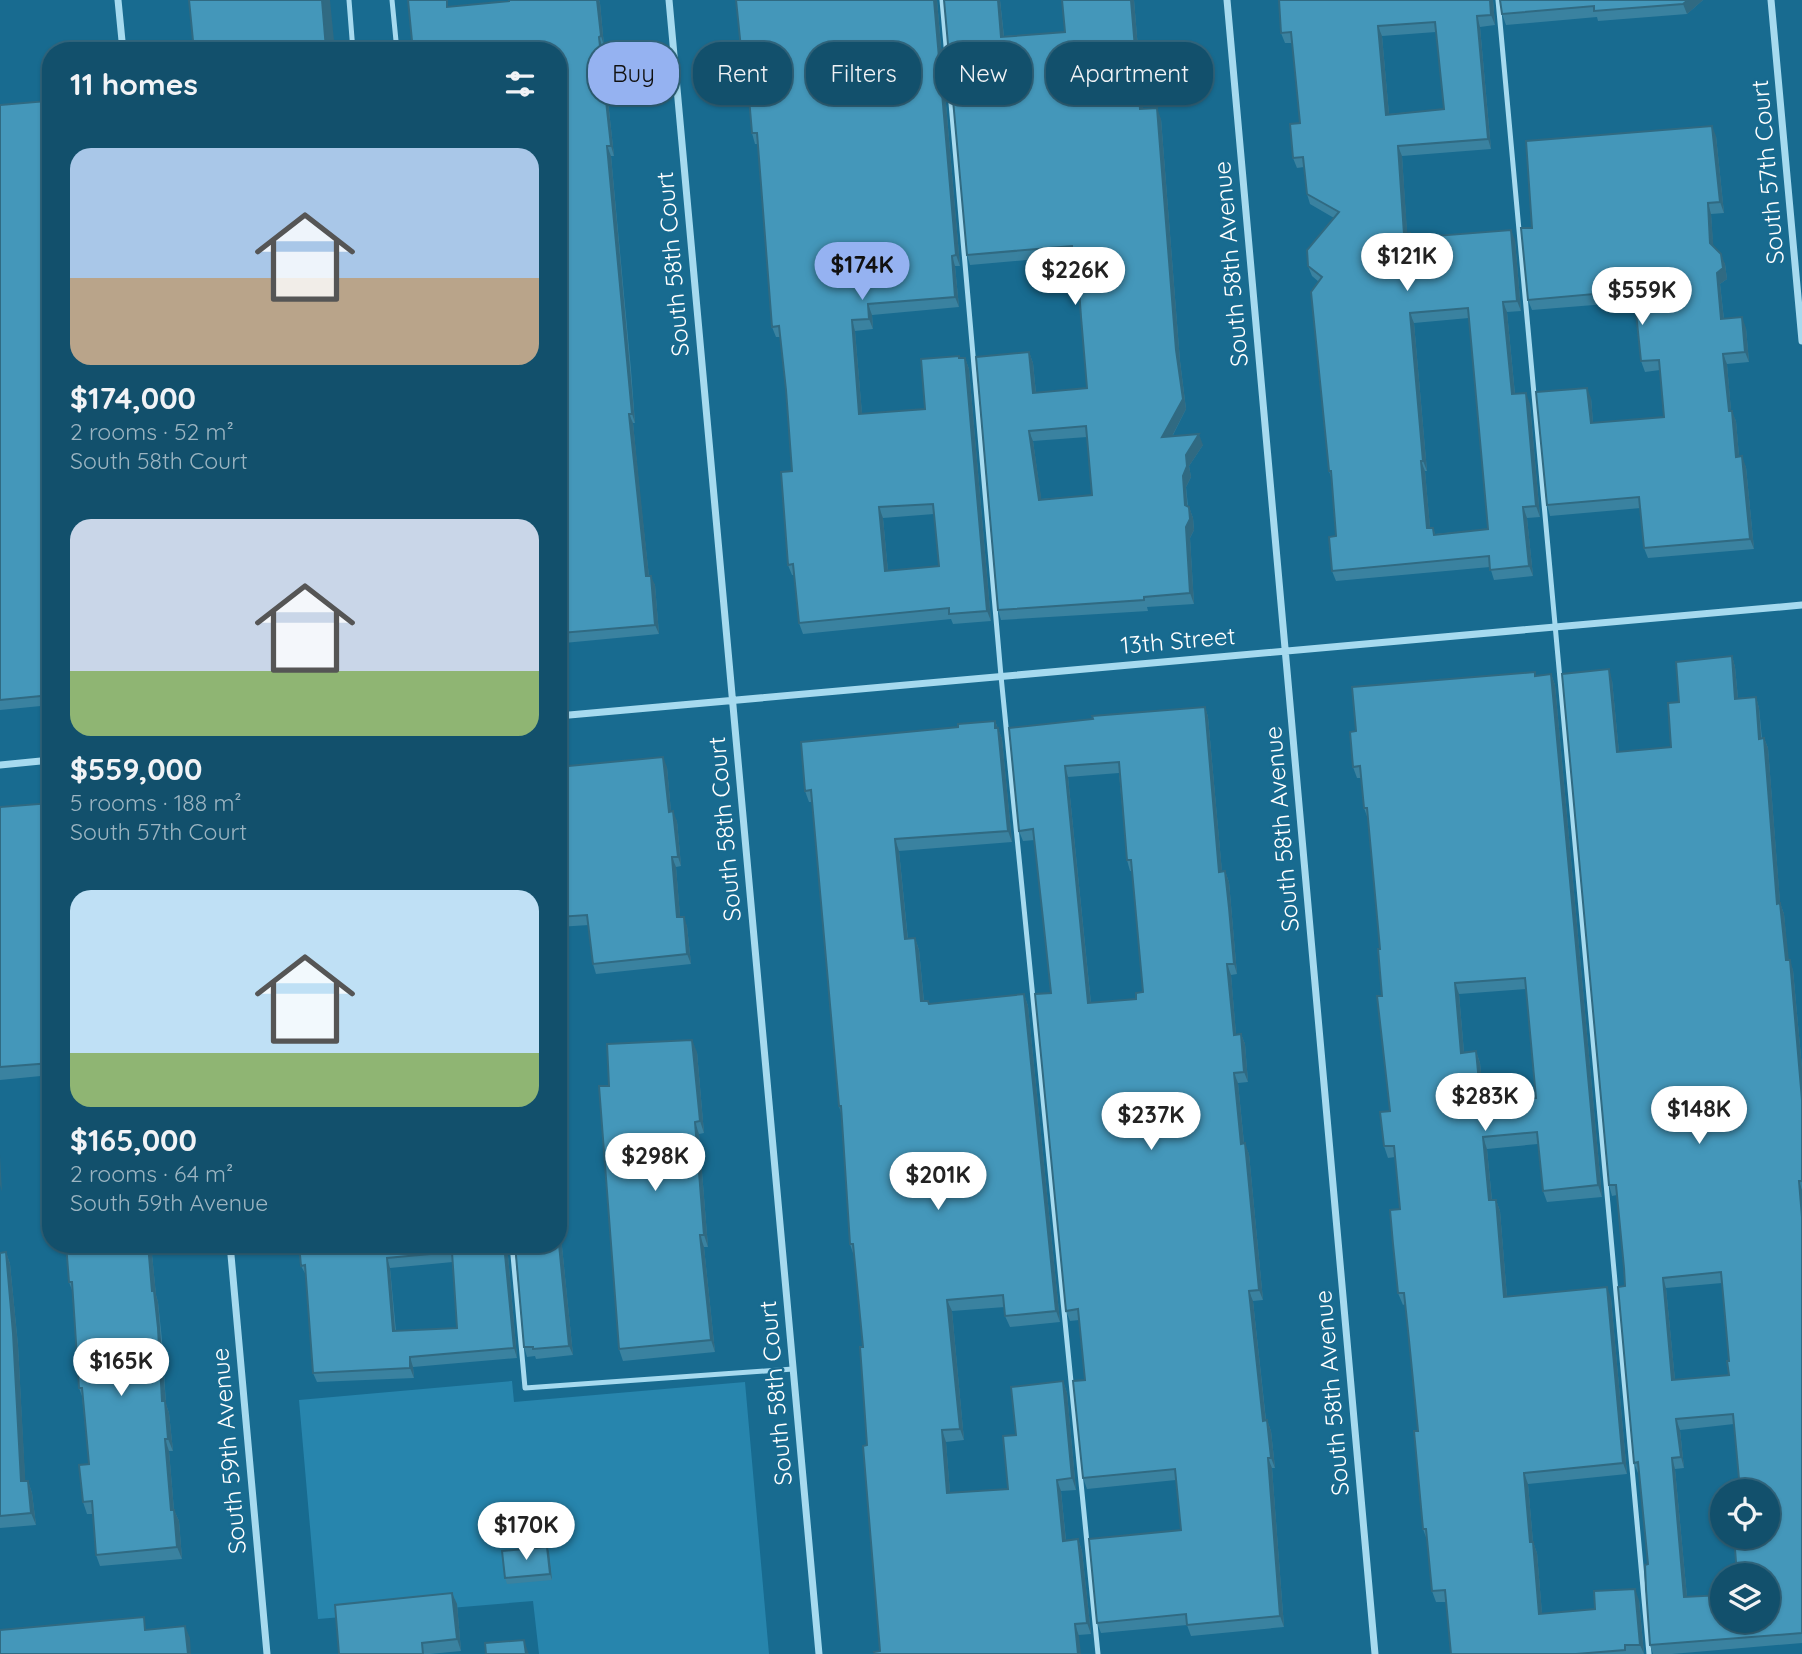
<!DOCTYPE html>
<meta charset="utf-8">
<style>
:root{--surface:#12506c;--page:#1b5772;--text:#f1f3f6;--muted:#9cb5c2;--line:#31677f;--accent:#95b2f1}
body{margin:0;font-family:Quicksand,sans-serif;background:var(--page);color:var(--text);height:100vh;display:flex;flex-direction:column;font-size:26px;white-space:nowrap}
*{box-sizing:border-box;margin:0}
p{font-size:23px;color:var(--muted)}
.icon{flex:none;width:38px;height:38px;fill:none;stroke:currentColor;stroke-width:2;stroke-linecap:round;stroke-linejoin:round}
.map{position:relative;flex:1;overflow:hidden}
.details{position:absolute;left:42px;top:42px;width:525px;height:1211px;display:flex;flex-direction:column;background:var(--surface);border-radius:28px;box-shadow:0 2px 5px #0004,0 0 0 2px var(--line)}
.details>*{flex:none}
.guide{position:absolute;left:588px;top:42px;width:665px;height:63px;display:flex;gap:14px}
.controls{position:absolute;left:1710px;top:1479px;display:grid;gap:14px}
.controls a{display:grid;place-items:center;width:70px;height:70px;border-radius:50%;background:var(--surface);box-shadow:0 2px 5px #0004,0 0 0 2px var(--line);font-size:35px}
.price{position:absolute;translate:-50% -60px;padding:0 16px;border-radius:24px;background:#fff;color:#222;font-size:23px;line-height:46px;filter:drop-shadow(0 2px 4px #0008)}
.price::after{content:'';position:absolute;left:50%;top:42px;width:21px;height:16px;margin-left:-10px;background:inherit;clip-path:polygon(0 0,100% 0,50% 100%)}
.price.on{background:var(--accent);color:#111}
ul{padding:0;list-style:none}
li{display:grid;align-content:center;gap:14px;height:371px;padding:0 28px}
li span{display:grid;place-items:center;height:217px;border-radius:21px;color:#555}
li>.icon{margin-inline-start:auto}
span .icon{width:126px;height:126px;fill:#fffc;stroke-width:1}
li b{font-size:30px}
h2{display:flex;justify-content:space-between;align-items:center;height:84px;padding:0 28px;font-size:30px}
.chip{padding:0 24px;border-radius:28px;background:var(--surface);box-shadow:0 2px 5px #0004,0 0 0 2px var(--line);font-size:24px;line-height:63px}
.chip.on{background:var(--accent);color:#111}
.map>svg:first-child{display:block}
.green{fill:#2785ad}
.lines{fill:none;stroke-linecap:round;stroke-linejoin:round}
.service{stroke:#a6daef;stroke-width:5}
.minor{stroke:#a6daef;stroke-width:7}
.wall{fill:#3a82a0;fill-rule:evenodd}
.shaded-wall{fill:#306a82}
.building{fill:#4497ba;stroke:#306a82;stroke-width:2;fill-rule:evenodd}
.labels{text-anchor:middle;stroke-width:5;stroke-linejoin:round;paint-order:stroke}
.street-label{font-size:24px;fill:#fff;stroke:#186b90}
</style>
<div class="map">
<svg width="1802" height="1654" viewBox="0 0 1802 1654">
<rect width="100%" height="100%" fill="#186b90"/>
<path class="green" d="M512,1381l2,21 231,-20 24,272h-230l-6,-53 -215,18 -19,-219z"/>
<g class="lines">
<path class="service" d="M349,0l4,51
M392,0l5,51
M942,0l59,676 97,978
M1498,0l151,1654
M512,1244l13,144 268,-19"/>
<path class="minor" d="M118,0l5,51
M669,0l150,1654
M1227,0l148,1654
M1771,0l31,341
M558,716l1244,-111
M0,765l51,-5
M230,1244l37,410"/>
</g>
<path class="wall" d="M509,0h90l1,3 4,43h-2l12,110h-3l20,214 4,53h-2l7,73 9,80 6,9 4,49 -95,9 -3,-10 -3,-582h-145l37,-44 59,-6z
M937,0l23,266h-5l4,41 -87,8 1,14 -18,2 7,83 63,-5 34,-53 1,2h5l4,11 22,252 -38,3 -2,-5 -148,15 -4,-11 -5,-48h-2l-4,-10 4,-94 -6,-81 -6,-53h-4l-4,-10 -14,-183h-3l-3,-11 -3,-36 -4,-10zM934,514l5,52 -51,5 -5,-53z
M1000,0l4,36 61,-4 69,-32 9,109 18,10 19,242 6,48 -14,28 31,8 -14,21 2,11 -5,10 2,19 1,1 4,11 1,12 -4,8 4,66 -47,3 1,4 -147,9 -3,-10 31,-258 4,11 3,30 51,-5 -7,-88 -4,-11 -3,-33 -103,9 -3,-10zM1087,437l5,58 -51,4 -8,-58z
M1279,0h214l2,25 -15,2 11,122 -89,7 5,78 4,4 104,2 6,71 -14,1 8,82 15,10 10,113 -13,1 6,58 -39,4 -4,-13 -154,14 -4,-10 4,-35 -4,-56 -3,-9 -10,-189 -7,-6 -4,-10 26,-48 -24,-14 -3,-10 -3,-27 -7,1 -4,-10 7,-35 -8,-80h-7l-4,-10zM1436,32l8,77 -55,5 -7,-78zM1469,318l19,211 -53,5 -2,-6h-3l-5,-57h2l-13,-148z
M1500,0h203l-16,14 -89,7 -1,-4 -91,8 -4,-11z
M0,105l50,6 1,4v590l-51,5z
M1716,136l8,77 -13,1 2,32 12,18 2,15 -7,5 4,35 22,9 3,34 -22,2 4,47 5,10 3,35 7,11 8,82 -106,9 -4,-10 -3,-40 -91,8 -3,-11 44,-107 2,25 71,-6 -4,-47 -15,2 -4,-11 -6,-58 -4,1v-2l-99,8 -4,-10 4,-72z
M1732,656l3,11 3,31 18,-1 3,11 3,30h2l4,10 12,155 4,11 4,46 5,10 9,98v575l-130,11h-19l-3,-9 -2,-81 -9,-91h-1l-4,-10 -10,-195 -7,-73 -5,1 -3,-11 3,-505 7,72 52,-5 8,-45zM1722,1283l7,78v14l-54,5 -9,-92zM1734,1424l5,55 29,57v84l-81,-23 -12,-128 9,-1 -4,-38z
M1551,674l4,11 47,512 -55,5 -4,-11 -5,-47 -51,5 5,51h4l4,11 7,86 104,1 16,176 -99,10 5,58 4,11 5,61 53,-5 44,-9 5,54h-193l-5,-52h-10l-4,-11 -5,-51 -4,-11 -5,-98 -13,-127 -2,1 -5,-12 2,-84 -5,-52 -7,1 -4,-12 6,-35 -10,-162 -12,-130 -4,-11 -3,-30h-4l-4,-11 3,-36 180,-55zM1526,989l10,109 -52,4 -4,-39 -4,-12 -12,1 -5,-58z
M1205,707l3,10 14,155 3,-1 4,11 8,92 -6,1 5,59h5l4,10 3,38 -10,1 6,60 5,11 14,146 -10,1 13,119h1l4,11 4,37h-3l12,159 -93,9 -4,-11 -86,8 -4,-10 84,-93 -5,-50 -89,9 -4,-11 2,-98 -6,-60 -9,1 -4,-10 -15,-318 -8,-74 -8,-79 -12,1 -4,-10 -10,-103zM1119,773l8,87 3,11h2l11,121 -7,7 -45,4 -23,-226z
M995,721l7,18 10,103 -113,9 9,88 7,-1 4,12 5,51h4l2,3 94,-10 4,12 32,316 -50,5 -5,-11v-9l-53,4 12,129 -18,2 4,51 58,-4 8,-54 47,-54 4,12 9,97 -15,1 5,49 12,-1 4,12 9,83 -211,17 -13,-206 -4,-98 -9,-91 -4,-12 -9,-131 -2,-7 -27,-304h-3l-4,-11 153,-64z
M558,767h109l4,45 6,9 4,45 -5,1 4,50 7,9 4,38 -95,10 -3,-10 -4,-39 -31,2z
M51,803v272l-51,5v-273z
M697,1052l7,81 -5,1 9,113h-4l11,105 -92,9 -4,-12 -10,-263z
M559,1217l14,138 -37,4 -1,-3 -8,1 -3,-10z
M66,1244h85l5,51 2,7 4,38 4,64 3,9 4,38h-4l5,59 5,11 3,38 -82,7 -4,-11 -3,-41h-6l-4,-12 6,-38 -7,-68 -3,-8 -7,-98 -3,-8z
M299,1244h208l10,114 -104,9 1,11 -97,4 -4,-9 -7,-98 -5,-9zM453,1262l4,66 -61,3 -6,-63z
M6,1252l4,12 8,81 7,136h3l4,12 4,32 -36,3v-275z
M549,1552l3,28 -45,4 -2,-6z
M452,1593l5,11 4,47 -31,3h-91z"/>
<path class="shaded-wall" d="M322,0h8l5,51h-8l-1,-2z
M597,0h2l1,3 4,43 -3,-10z
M934,0h3l23,266 -4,-11z
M998,0h2l5,47 -4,-10z
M1131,0h3l10,120 -4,-11z
M1490,0h3l2,25 -4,-10z
M1688,0h15l-16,14 -4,-10z
M1477,16l3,11 11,122 -3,-10z
M1378,26l4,10 8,89 -4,-10z
M599,37l3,9 12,110 -3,-10z
M47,101l3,10 1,35z
M1157,108l4,11 19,242 6,48 -20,39 -4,-11 14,-87z
M1712,126l4,10 8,77 -4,-11z
M607,146l4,10 24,267 -3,-9z
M1398,146l4,10 6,88 -4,-10z
M1708,203l3,11 3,40 -4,-11z
M1511,230l4,10 6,71 -4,-10z
M1721,254l4,10 2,15 -7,5 5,45 -4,-10 -4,-46z
M952,256l3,10 4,41 -4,-10z
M1503,302l4,10 9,93 -4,-11z
M868,304l4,11 1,14 -4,-10z
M1410,313l4,10 13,148 -4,-10z
M1742,317l4,11 3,34 -4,-10z
M852,320l3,11 8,94 -4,-11z
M1029,352l4,11 4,41 -4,-11z
M1723,354l4,10 5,57 -3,-10z
M965,358l4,11 22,252 -4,-10z
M1587,388l4,10 3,36 -3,-11z
M1526,393l4,11 10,113 -4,-11z
M1732,411l4,10 4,46 -4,-10z
M629,414l4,9 17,163 -4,-10z
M1029,431l4,10 10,69 -4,-10z
M1199,434l4,11 -14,21 2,11 -5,10 2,28 -3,-10 -2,-29 3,-21z
M1742,456l4,11 8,82 -4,-10z
M1421,461l4,10 6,67 -4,-10z
M879,507l4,11 6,64 -4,-11z
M1189,507l4,11 1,12 -4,8 4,66 -4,-11 -4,-66z
M1523,507l4,11 6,58 -4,-10z
M651,576l4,9 4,49 -4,-9z
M1732,656l3,11 4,42 -4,-10z
M1609,669l3,11 8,82 -3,-10z
M1551,674l4,11 47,512 -4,-12z
M1756,697l3,11 3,41 -3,-10z
M1205,707l3,10 15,165 -4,-10z
M995,721l7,18 10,103 -4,-11z
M1764,738l4,10 13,166 -4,-10z
M663,757l4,10 5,55 -3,-10z
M1065,766l3,11 24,237 -4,-11z
M673,811l4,10 4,45 -3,-9z
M895,839l4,12 10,100 -4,-12z
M672,857l4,10 5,60 -4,-10z
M1225,871l4,11 8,92 -3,-10z
M1780,903l4,11 6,56 -4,-10z
M684,917l3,9 4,38 -4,-10z
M915,938l4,12 6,63 -4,-12z
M1790,960l3,10 9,98v32z
M1227,964l4,11 6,70 -3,-10z
M1455,983l4,11 6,70 -4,-11z
M1024,994l4,12 32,316 -4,-11z
M1241,1034l4,10 3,38 -4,-10z
M692,1040l5,12 7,81 -4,-12z
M1476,1051l4,12 5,51 -4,-11z
M1234,1073l4,10 7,71 -4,-10z
M695,1122l4,12 9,113 -4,-12z
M1483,1137l4,12 6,63 -4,-12z
M1245,1143l4,11 14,146 -4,-10z
M0,1155l2,37 -2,-7z
M1799,1181l3,9v27z
M1496,1200l4,11 8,98 -4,-12z
M558,1215l1,2 14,138 -4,-9 -11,-112z
M700,1235l4,12 11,105 -4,-12z
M148,1244h3l5,51 2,7 8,102 3,9 4,38 -5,-12 -6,-38z
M504,1244h3l10,114 -3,-10z
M6,1252l4,12 8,81 8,148 -5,-12z
M387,1258l3,10 6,73 -3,-10z
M1663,1278l3,10 10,102 -4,-10z
M1607,1287l4,11 16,176 -4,-11z
M1249,1291l4,10 14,130 -4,-10z
M947,1300l5,11 12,129 -4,-11z
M410,1357l3,10 1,11 -4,-10z
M1063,1381l4,12 9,97 -4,-12z
M1676,1419l4,11 4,38 -3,-11z
M1267,1420l4,11 4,37 -4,-10z
M942,1430l4,12 5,63 -4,-12z
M165,1439l4,12 6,71 -4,-12z
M1268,1458l4,10 12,159 -4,-11z
M1672,1458l3,11 13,138 -4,-10z
M1524,1473l4,11 5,58 4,11 6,72 -4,-11 -9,-72z
M1057,1480l4,11 6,61 -4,-11z
M28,1481l4,12 4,32 -5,-12z
M174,1510l5,11 3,38 -5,-12z
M1078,1539l4,12 9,83 -4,-11z
M547,1547l2,5 3,28 -2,-6z
M1635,1589l4,11 5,54 -4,-9z
M452,1593l5,11 4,47 -4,-12z
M1075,1624l4,12 2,18h-3z
M185,1626l5,12 1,16h-3z
M524,1640l4,12 1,2h-3z"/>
<path class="building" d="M189,0h133l4,49 -16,2h-116z
M408,0h39v7l62,-6v-1h88l4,36 -2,1 12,109h-4l25,268h-3l17,162h5l4,49 -94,8 -3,-26v-556h-44l-1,-6 -61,6h-39z
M736,0h198l22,255 -4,1 3,41 -87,7 1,15 -17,1 7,94 66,-5 -4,-50 38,-3v2h6l22,253 -38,3v-6l-150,15 -6,-59 -5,1 -7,-93 11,-1 -6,-81 -7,-64 -7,1 -15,-194h-5l-4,-47 -3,1zM933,504l6,62 -54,5 -6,-64z
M944,0h54l3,37 64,-5 -3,-32h69l9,109 17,-1 19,242 7,49 -21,38 37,-3 -13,21 1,11 -4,10 2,29 4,2 1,12 -4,8 4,66 -46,4v3l-146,10 -22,-253 53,-5 4,41 54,-5 -6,-71 -2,-28h-3l-4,-43 -105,9zM1086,426l6,69 -53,5 -10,-69z
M1279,0h211l1,15 -14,1 11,123 -90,7 6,88 6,-1v5l101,-8 6,71 -14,1 9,92 14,-1 10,113 -13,1 6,59 -39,4 -1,-14 -157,15 -3,-34 7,-1 -5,-65h-2l-18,-179 11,-15 -14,-11 -1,-16 32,-38 -32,-18 -4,-37 -10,1 -3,-34 10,-1 -9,-91 -10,1zM1435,22l9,87 -58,6 -8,-89zM1468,308l20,221 -54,6 -1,-7h-6l-6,-67h2l-13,-148z
M1500,0h188l-5,4 -89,7v-5l-92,8z
M47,101l4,45v549l-51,5v-595z
M1712,126l8,76 -12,1 2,40 11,11 2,14 -6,5 4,46 21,-2 3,35 -22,2 6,57h3l4,46 6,-1 8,83 -106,9 -5,-51 -92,8 -11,-113 51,-4 4,35 73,-6 -5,-57 -18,1 -7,-68h-7v-2l-99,9 -7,-72h11l-6,-87z
M1732,656l3,43 21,-2 3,42 5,-1 13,166 3,-1 6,57h4l12,140v81h-3l3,36v416l-152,12 -4,-56 -1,-24 3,-1 -10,-102 -4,1 -16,-176 7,-1 -1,-18 -8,-83h-7l-47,-511 47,-5 8,83 54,-5 -3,-44 11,-1 -3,-40zM1721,1272l8,89h-2l2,14 -57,5 -9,-102zM1733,1414l6,65 -7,1 1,11h35v45h-34l3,39h31v45h-46v-25l-38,2 -12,-139 9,-1 -5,-38z
M1535,672v4l16,-2 47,511 -55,6 -6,-59 -54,5 6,63h7l8,97 103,-10 16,176 -99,10 6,69h3l6,72 56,-5 -1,-18 41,-2 5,56h-15v5l-49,4h-125l-6,-64 -13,1 -6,-62h-3l-9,-98h4l-9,-91 -5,-47h-6l-5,-49 -3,-34 10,-1 -6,-63h-10l-4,-34 10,-1 -13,-115h5l-4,-47h2l-13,-141h-3l-4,-42 -7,1 -3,-35 6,-1 -4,-44zM1525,978l11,120 -55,5 -5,-52 -15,2 -6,-70z
M1205,707l14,165 6,-1 4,37 5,56h-7l7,71 7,-1 3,38 -10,1 7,71 4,-1 14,147 -10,1 14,130 4,-1 4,38h-3l12,158 -93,9 -1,-11 -89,9 -8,-84 92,-9 -6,-61 -92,9 -10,-97 12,-1 -7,-71 -12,2 -31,-317 16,-1 -8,-74 -10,-90 -14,2 -10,-103 84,-9 -1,-3zM1119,762l8,98h4l12,132 -7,1v6l-48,4 -23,-237z
M995,721v7h3l10,103 -113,8 10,100 10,-1 6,63h7l1,3 95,-10 32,317 -51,5 -2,-21 -56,5 13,129 -18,1 5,63 61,-4 -5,-53 13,-1 -5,-48 52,-6 9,97 -15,2 6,61 15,-2 9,84 -12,1 3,30h-203l-1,-2 6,-1 -17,-205 4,-1 -7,-98h3l-10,-103h-3l-9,-138h-2l-28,-316 -6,1 -4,-49 157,-15v-3z
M663,757l6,55 4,-1 5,46h-6l5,60h7l3,37 -94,10 -6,-49 -29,2v-150z
M51,803v260l-51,4v-260z
M692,1040l8,81 -5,1 9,113h-4l11,105 -92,9 -20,-263h10l-2,-42z
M558,1234l11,112 -36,3v-2h-9l-9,-103h43z
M66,1244h82l4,47h2l4,37 4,73h3l3,38h-3l6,71h3l3,37 -81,8 -4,-54 -9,1 -4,-37 10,-1 -7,-76h-3l-7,-106h-3z
M299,1244h205l10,104 -104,9v11l-97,5 -8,-108 -4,1zM452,1252l5,76 -64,3 -6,-73z
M6,1252l7,81 8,148h7l3,32 -31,3v-263z
M547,1547l3,27 -45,4 -3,-27z
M452,1593l5,46 -35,4 1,11h-84l-4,-49z
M144,1617l1,13 40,-4 3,28h-188v-24z
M524,1640l2,14h-40l-1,-11z"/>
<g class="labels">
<g class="street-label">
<text transform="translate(1768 172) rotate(-95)" y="8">South 57th Court</text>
<text transform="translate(673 264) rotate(-95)" y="8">South 58th Court</text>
<text transform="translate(1231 264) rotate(-95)" y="8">South 58th Avenue</text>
<text transform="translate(1178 641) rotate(-5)" y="8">13th Street</text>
<text transform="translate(725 829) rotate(-95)" y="8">South 58th Court</text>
<text transform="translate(1282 829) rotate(-95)" y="8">South 58th Avenue</text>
<text transform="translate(776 1393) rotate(-95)" y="8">South 58th Court</text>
<text transform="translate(1332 1393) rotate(-95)" y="8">South 58th Avenue</text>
<text transform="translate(229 1451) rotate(-95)" y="8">South 59th Avenue</text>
</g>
</g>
</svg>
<div class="controls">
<a><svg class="icon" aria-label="locate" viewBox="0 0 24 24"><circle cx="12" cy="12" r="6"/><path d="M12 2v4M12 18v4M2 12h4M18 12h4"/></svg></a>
<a><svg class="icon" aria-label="layers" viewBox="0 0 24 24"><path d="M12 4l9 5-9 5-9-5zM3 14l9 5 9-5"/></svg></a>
</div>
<b class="price" style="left:1407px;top:293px">$121K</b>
<b class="price on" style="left:862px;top:302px">$174K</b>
<b class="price" style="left:1075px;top:307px">$226K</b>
<b class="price" style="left:1642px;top:327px">$559K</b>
<b class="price" style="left:1485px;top:1133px">$283K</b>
<b class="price" style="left:1699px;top:1146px">$148K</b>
<b class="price" style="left:1151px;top:1152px">$237K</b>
<b class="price" style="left:655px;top:1193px">$298K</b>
<b class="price" style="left:938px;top:1212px">$201K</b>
<b class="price" style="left:121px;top:1398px">$165K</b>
<b class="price" style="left:526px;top:1562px">$170K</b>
<div class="guide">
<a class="chip on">Buy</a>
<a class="chip">Rent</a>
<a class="chip">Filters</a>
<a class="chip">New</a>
<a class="chip">Apartment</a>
</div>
<section class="details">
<h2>11 homes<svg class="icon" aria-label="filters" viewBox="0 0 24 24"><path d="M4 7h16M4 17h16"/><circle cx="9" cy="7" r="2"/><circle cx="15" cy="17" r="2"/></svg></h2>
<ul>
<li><span style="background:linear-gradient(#a9c7e8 60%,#b9a48a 0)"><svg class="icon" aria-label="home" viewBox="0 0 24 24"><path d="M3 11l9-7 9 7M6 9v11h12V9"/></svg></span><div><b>$174,000</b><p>2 rooms · 52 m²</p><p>South 58th Court</p></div></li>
<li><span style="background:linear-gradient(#c9d6e8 70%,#8fb573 0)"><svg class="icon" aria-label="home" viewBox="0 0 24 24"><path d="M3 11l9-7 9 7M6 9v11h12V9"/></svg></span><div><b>$559,000</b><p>5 rooms · 188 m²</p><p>South 57th Court</p></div></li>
<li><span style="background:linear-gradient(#bfe0f5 75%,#8fb573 0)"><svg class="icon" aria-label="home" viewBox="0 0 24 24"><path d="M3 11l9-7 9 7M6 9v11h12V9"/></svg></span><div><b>$165,000</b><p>2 rooms · 64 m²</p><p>South 59th Avenue</p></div></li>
</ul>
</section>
</div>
